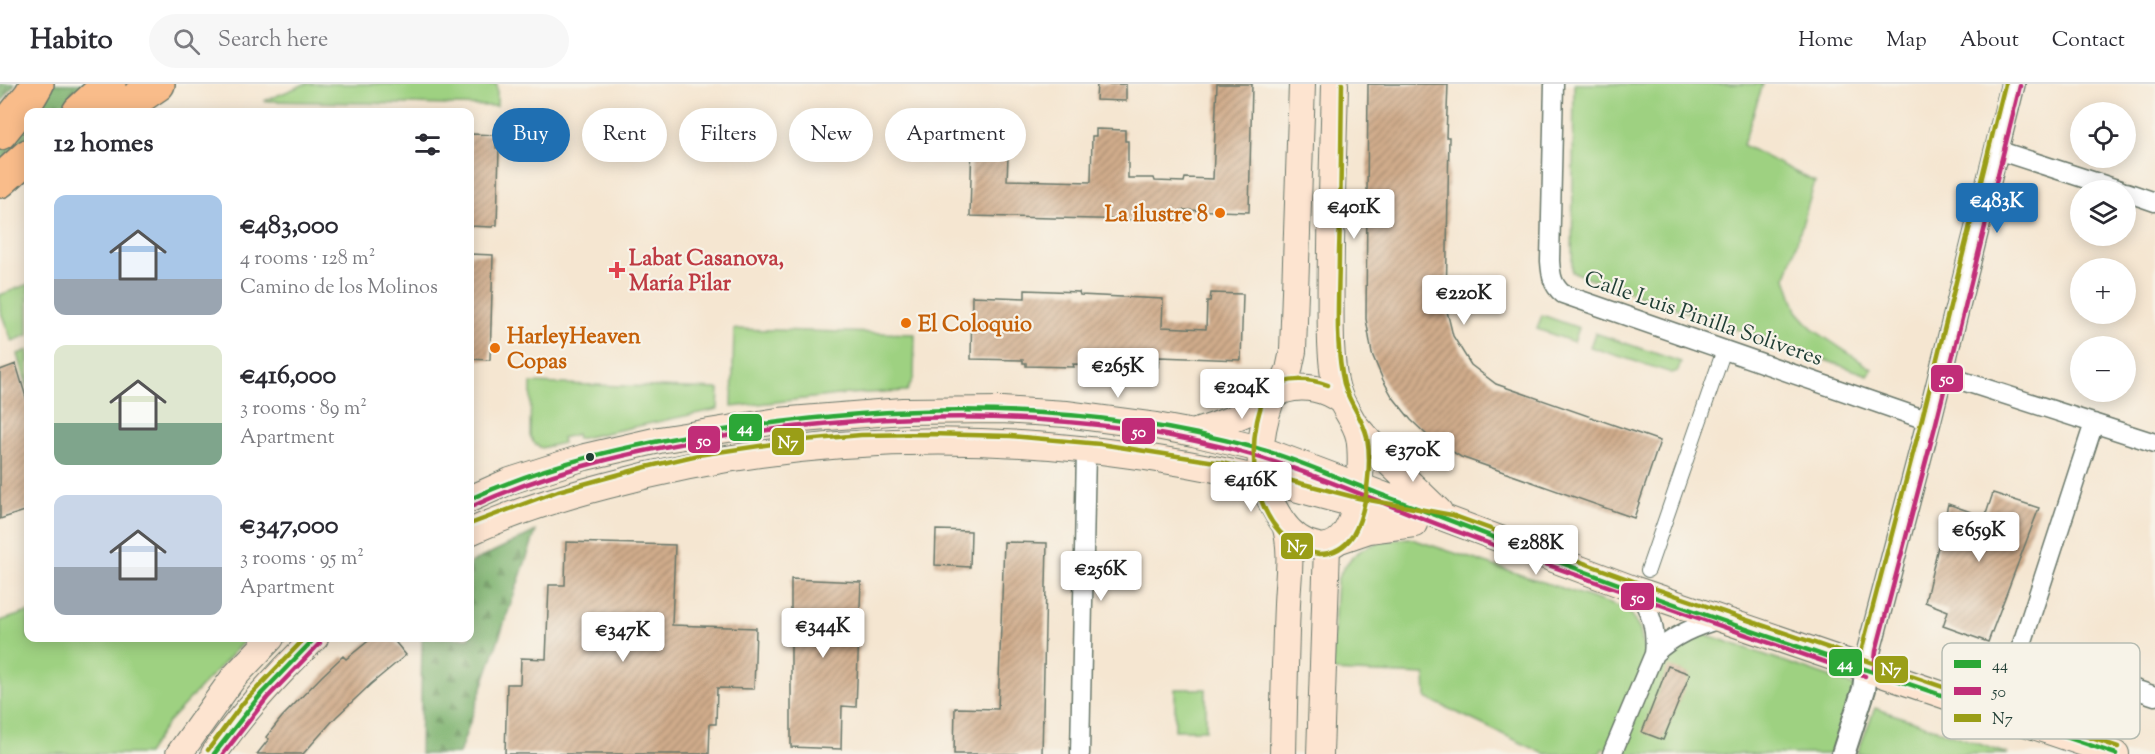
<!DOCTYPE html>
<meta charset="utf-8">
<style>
:root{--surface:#fff;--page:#f7f7f7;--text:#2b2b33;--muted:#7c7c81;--line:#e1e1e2;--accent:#1f6fb2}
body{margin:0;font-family:"Sorts Mill Goudy",serif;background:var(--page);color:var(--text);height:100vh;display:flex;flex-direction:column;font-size:22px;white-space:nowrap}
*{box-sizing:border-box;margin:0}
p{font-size:20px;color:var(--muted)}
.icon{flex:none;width:33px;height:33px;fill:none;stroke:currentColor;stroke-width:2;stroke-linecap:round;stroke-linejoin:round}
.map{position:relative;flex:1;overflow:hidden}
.sheet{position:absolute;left:24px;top:24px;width:450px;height:534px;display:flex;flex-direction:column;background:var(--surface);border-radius:12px;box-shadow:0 3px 15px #0003}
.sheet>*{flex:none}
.guide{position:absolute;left:492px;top:24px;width:570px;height:54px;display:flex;gap:12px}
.fabs{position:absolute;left:2070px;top:18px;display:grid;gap:12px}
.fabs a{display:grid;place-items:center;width:66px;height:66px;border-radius:50%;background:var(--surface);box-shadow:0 3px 15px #0003;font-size:30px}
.price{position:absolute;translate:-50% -51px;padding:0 14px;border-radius:6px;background:#fff;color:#222;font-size:20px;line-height:39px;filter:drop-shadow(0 2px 3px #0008)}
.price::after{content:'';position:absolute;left:50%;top:36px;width:18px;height:14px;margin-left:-9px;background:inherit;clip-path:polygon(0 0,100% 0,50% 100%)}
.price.current{background:var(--accent);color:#fff}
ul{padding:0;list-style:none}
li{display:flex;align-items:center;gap:18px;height:150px;padding:0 30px}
li span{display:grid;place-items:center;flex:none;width:168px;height:120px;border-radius:12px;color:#555}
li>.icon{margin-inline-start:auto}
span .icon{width:72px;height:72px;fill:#fffc;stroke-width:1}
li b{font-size:26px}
h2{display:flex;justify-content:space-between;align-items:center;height:72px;padding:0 30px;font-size:26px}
.pill{padding:0 21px;border-radius:27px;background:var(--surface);box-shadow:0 3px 15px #0003;font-size:21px;line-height:54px}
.pill.current{background:var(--accent);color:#fff}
header{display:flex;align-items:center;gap:36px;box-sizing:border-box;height:84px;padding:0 30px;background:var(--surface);border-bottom:2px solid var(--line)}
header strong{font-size:28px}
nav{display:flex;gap:33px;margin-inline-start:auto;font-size:21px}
.search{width:420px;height:54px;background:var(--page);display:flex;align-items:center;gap:15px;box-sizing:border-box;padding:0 21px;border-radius:33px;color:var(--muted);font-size:22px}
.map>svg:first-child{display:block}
.green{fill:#9ed181;stroke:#5e875a;stroke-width:1.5}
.forest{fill:url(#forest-firs);stroke:#4e7852;stroke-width:1.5}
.building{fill:url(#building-hatch)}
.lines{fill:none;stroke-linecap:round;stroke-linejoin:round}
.pedestrian-casing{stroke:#6a786b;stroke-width:16}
.minor-casing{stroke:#6a786b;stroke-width:21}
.tertiary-casing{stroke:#6a786b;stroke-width:26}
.secondary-casing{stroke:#6a786b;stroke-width:28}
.motorway-casing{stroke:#6a786b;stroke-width:36}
.pedestrian{stroke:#fff;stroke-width:14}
.minor{stroke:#fff;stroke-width:18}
.tertiary{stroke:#fff;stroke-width:22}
.secondary{stroke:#fde4d0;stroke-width:26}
.motorway{stroke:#f9bc8a;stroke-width:33}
.bus-1-casing{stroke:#f7f3e8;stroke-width:9}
.bus-2-casing{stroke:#f7f3e8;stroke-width:9}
.bus-3-casing{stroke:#f7f3e8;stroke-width:9}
.bus-1{stroke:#2ca737;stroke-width:4.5}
.bus-2{stroke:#c12d78;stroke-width:4.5}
.bus-3{stroke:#9a9e17;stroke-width:4.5}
.food-dot{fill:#e8710a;stroke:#f7f3e8;stroke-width:2}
.health-dot{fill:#e0444e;stroke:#f7f3e8;stroke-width:2}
.bus-dot{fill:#1f3d34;stroke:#f7f3e8;stroke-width:2}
.labels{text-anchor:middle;stroke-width:4.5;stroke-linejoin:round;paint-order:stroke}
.food-label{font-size:22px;font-weight:bold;fill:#c56008;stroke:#f7f3e8;text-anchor:start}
.health-label{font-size:22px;font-weight:bold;fill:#be3a42;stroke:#f7f3e8;text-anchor:start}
.street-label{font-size:22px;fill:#1f3d34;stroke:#f7f3e8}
.key{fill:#f7f3e8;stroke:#b6bcb2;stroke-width:1.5}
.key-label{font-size:16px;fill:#1f3d34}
.line-badge{stroke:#f7f3e8;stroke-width:2}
.badge-label{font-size:16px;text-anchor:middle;font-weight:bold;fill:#fff}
</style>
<header>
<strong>Habito</strong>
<div class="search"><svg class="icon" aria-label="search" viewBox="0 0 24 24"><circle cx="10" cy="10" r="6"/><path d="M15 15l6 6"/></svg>Search here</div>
<nav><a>Home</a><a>Map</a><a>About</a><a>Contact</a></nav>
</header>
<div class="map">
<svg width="2155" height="670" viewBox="0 0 2155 670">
<defs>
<pattern id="forest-firs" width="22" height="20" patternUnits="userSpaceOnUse" patternTransform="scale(1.5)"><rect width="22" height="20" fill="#7eb36f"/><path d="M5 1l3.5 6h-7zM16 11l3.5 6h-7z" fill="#67935c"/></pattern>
<pattern id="building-hatch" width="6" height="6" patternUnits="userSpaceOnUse" patternTransform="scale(1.5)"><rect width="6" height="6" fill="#d0ac8b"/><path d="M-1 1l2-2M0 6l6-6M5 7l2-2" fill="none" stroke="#a88d72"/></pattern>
</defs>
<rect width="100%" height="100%" fill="#f7f3e8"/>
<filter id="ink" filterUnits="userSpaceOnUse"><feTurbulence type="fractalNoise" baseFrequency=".0167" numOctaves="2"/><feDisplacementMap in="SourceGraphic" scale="12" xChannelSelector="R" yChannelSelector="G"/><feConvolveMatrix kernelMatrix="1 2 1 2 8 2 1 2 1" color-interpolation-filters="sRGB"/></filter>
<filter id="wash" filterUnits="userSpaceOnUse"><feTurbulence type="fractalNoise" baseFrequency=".008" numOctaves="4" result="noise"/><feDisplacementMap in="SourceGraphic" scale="24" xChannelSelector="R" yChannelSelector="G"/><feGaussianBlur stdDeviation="1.35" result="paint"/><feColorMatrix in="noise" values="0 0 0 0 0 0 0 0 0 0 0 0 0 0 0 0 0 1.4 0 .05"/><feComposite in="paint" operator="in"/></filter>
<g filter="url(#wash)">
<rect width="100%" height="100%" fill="#f5e6d1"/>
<path class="green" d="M305,0h192v22l-233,-5z
M1574,0h189l-20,61 72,37 -29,96 11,33 17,19 58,39 -4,6 -296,-103z
M28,200v51l-16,6 -12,-31v-15z
M1542,231l37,13 -5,14 -37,-13z
M734,245l181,5 -1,43 -7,14 -60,3 -115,13z
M1595,249l86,29 -3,9 -6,2 -82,-26z
M28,266v39l-10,-35z
M531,299l188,6 -1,20 -141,30 -1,-5 -14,4 1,5 -22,5 -7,-5 -4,-7z
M1409,454l219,72 12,20 4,20 28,7 18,-28 174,60 -21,65h-226l-14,-6 -4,6h-54l-119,-56 -1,-23 -94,-4 6,-91c16,-34 37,-39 72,-42z
M28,528v26h219l-79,84 -21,32h-147v-133z
M1175,605h31v41h-31z
M1875,624l133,46h-151z"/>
<path class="forest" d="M0,0h15l-15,20z
M48,0h44l-33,28h-28z
M28,32v23l-28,27v-18z
M536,447l-77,223h-39l2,-116h48v-75z"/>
<g id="blocks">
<path class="building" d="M1097,0h29v17l-30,-1z
M1217,0h35l-3,128 -66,-2 -2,11 -211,-5 2,-78 3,-1v-12l30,2 -1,7h5l-2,46 84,2 1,-46h4v-7l29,1v11h3v37h26l1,3 29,1 1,-4 28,1z
M1368,0h80l-2,53h3l-3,170 7,29 18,29 25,19 164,57 -26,77 -173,-61 -32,-20 -18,-17 -19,-24 -9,-16 -11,-26 -6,-35z
M470,50l26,1v13h3l-2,77h-3l-2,2 -22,-1z
M470,170l23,1 -3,105 -20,-1z
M1025,206l54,2 1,3 83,4 -1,28 44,2 1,-28h3l1,-8 32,1 -2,66 -82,-3 -1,10 -85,-3 1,3 -48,-1v-3h-3v-3l-52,-1 1,-63 53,2z
M16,280l12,40v106l-28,9v-149z
M1993,409l46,15 -51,134 -45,-16 5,-15 -23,-9 23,-98 37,13z
M936,446l35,1 -1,36 -35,-2z
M566,458l109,3 -3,80 84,3 -2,61 -37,-1 -1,36h-6l-1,30h-204l2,-70h13l1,-26 25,1 3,-74h16z
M1004,458l43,1 -5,211h-88l1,-46 43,1z
M791,495l70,3 -5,125 -14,-1 -1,43 -50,-2z
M372,554h20l14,17 -35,29 -35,33 -33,37h-46l12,-15 -3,-2 16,-20 40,-41 21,-20 3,3z
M1668,582l22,8 -27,66 -21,-8z"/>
</g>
</g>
<g filter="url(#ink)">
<use href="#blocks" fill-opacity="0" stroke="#6a786b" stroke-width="1.5"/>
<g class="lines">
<defs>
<path id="pedestrian" d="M1648,486l76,-220"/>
<path id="minor" d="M1554,0l-4,177c1,14 2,24 13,33l366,127
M1997,66l123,40
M2126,108l29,10
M1941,290l214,69
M2020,566l135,46
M1654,570c20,-19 41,-28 67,-35
M2047,646c-14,-25 -31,-49 -27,-80l74,-227
M1080,670l6,-304
M1612,670l42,-100c3,-25 -3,-43 -18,-64"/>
<path id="tertiary" d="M1843,670l21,-65 5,-39 60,-229 84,-337"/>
<path id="secondary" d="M1279,308l10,-22 4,-19 9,-267
M1271,316c-15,44 -16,81 11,121 9,13 20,22 36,25 42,7 46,-82 41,-109 -3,-14 -12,-24 -18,-37 -8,-17 -9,-39 -10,-57 -2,-86 2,-173 4,-259
M1356,342l30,34 53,51
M1193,349c23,-7 57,-20 77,-33 5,-3 8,-8 15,-10 19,-6 41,-1 56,11
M470,415l40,-18 75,-24 74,-17 119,-19 125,-10 99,-1 64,4 90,12 37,7 67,16 376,141 480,164
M470,448c43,-20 89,-34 135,-46 193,-53 387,-57 583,-22 33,6 66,13 99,22 38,10 76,22 116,28
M1340,456l29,-10 45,-6
M179,670l55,-77 37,-39
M214,670c29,-43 64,-80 101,-116
M1283,670c1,-50 2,-100 4,-150 1,-27 6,-53 -2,-79
M1320,670l7,-207"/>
<path id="motorway" d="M79,28l30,-28
M117,28l41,-28
M0,49l30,-37 7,-12
M0,97l28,-25"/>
</defs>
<use href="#pedestrian" class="pedestrian-casing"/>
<use href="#minor" class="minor-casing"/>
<use href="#tertiary" class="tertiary-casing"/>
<use href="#secondary" class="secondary-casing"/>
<use href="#motorway" class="motorway-casing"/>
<use href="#pedestrian" class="pedestrian"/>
<use href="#minor" class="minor"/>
<use href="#tertiary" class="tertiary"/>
<use href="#secondary" class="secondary"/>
<use href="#motorway" class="motorway"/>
<defs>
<path id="bus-1" d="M470,415c79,-36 162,-55 248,-68 178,-29 363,-31 538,17 41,11 81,30 121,45 86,32 172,66 258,97 159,57 321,109 481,164
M214,670l48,-61 53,-55"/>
<path id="bus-2" d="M473,422c87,-40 179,-59 273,-73 157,-22 320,-24 476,14 82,20 159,57 239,86 134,50 269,96 404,143
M1874,586l2,-19 60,-228 84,-337
M223,670l44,-56 53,-55"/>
<path id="bus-3" d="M1328,301c-17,-6 -42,-9 -56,4 -10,8 -12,20 -15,32 -8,39 -2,91 30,118 9,7 21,14 32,15 15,0 26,-7 34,-19 14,-24 19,-71 14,-98 -5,-22 -22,-38 -25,-63 -7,-40 -3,-81 -3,-122 2,-56 2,-112 3,-168
M470,440l88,-33 88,-24 52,-12 95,-14 68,-6 68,-1 82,2 89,8 122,19 136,35 94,17 187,68 479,164
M1860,584l2,-20 60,-229 83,-335
M208,666l35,-47 62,-65"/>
</defs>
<use href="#bus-1" class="bus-1-casing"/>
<use href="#bus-2" class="bus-2-casing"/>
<use href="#bus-3" class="bus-3-casing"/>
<use href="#bus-1" class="bus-1"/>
<use href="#bus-2" class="bus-2"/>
<use href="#bus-3" class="bus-3"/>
</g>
</g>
<g class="food-dot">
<circle cx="1220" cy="129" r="6"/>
<circle cx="906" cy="239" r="6"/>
<circle cx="495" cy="264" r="6"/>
</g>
<path class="health-dot" d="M614 177h6v6h6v6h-6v6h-6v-6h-6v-6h6z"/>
<circle class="bus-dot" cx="590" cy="373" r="5"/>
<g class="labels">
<g class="food-label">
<text x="1208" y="137" text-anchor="end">La ilustre 8</text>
<text x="918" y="247">El Coloquio</text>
<text x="507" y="259">HarleyHeaven<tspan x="507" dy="25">Copas</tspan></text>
</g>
<g class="health-label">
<text x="629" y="181">Labat Casanova,<tspan x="629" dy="25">María Pilar</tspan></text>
</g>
<g class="street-label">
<text transform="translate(1704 233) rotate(19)" y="8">Calle Luis Pinilla Soliveres</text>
</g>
</g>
<rect x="1942" y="559" width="198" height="96" rx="9" class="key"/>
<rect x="1954" y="576" width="27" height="8" fill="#2ca737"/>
<rect x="1954" y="603" width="27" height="8" fill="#c12d78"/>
<rect x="1954" y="630" width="27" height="8" fill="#9a9e17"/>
<g class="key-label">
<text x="1992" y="586">44</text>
<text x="1992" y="613">50</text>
<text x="1992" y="640">N7</text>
</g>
<g class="line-badge">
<rect x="1930" y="280" width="34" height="29" rx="6" fill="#c12d78"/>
<rect x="728" y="329" width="35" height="29" rx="6" fill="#2ca737"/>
<rect x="1121" y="333" width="35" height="28" rx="6" fill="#c12d78"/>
<rect x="687" y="341" width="34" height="29" rx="6" fill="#c12d78"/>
<rect x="771" y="343" width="34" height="29" rx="6" fill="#9a9e17"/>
<rect x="1280" y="448" width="34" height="28" rx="6" fill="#9a9e17"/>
<rect x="1620" y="498" width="35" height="29" rx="6" fill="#c12d78"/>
<rect x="1828" y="564" width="35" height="29" rx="6" fill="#2ca737"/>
<rect x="1874" y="571" width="35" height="29" rx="6" fill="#9a9e17"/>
</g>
<g class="badge-label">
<text x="1947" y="300">50</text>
<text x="745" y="349">44</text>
<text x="1139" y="353">50</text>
<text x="704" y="362">50</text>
<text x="788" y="364">N7</text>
<text x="1297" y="468">N7</text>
<text x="1638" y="519">50</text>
<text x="1845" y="585">44</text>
<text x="1891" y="591">N7</text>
</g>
</svg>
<div class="fabs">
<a><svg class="icon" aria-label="locate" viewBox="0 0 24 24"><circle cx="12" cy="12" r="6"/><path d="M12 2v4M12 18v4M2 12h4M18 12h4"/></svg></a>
<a><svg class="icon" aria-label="layers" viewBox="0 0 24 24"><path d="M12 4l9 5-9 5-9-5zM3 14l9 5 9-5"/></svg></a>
<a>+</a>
<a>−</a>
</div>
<b class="price current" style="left:1997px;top:150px">€483K</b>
<b class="price" style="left:1354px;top:156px">€401K</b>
<b class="price" style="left:1464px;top:242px">€220K</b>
<b class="price" style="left:1118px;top:315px">€265K</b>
<b class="price" style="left:1242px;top:336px">€204K</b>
<b class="price" style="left:1413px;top:399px">€370K</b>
<b class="price" style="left:1251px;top:429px">€416K</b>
<b class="price" style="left:1979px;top:479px">€659K</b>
<b class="price" style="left:1536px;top:492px">€288K</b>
<b class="price" style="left:1101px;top:518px">€256K</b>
<b class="price" style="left:823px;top:575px">€344K</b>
<b class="price" style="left:623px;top:579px">€347K</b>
<div class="guide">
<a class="pill current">Buy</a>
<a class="pill">Rent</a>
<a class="pill">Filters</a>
<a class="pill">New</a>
<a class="pill">Apartment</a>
</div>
<section class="sheet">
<h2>12 homes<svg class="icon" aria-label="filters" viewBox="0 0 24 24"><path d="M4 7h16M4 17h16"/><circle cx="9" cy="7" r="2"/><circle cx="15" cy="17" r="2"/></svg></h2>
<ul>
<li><span style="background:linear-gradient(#a9c7e8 70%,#9aa5b1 0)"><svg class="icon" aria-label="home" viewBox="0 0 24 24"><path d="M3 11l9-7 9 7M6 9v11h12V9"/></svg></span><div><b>€483,000</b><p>4 rooms · 128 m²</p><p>Camino de los Molinos</p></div></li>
<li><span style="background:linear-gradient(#dfe7d0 65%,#7fa58c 0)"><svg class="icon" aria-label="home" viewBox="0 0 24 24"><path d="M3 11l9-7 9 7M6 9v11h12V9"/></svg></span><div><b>€416,000</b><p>3 rooms · 89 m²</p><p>Apartment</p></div></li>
<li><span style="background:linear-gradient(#c9d6e8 60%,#9aa5b1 0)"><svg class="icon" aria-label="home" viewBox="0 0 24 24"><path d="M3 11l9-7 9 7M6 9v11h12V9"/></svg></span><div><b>€347,000</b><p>3 rooms · 95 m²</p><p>Apartment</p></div></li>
</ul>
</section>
</div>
